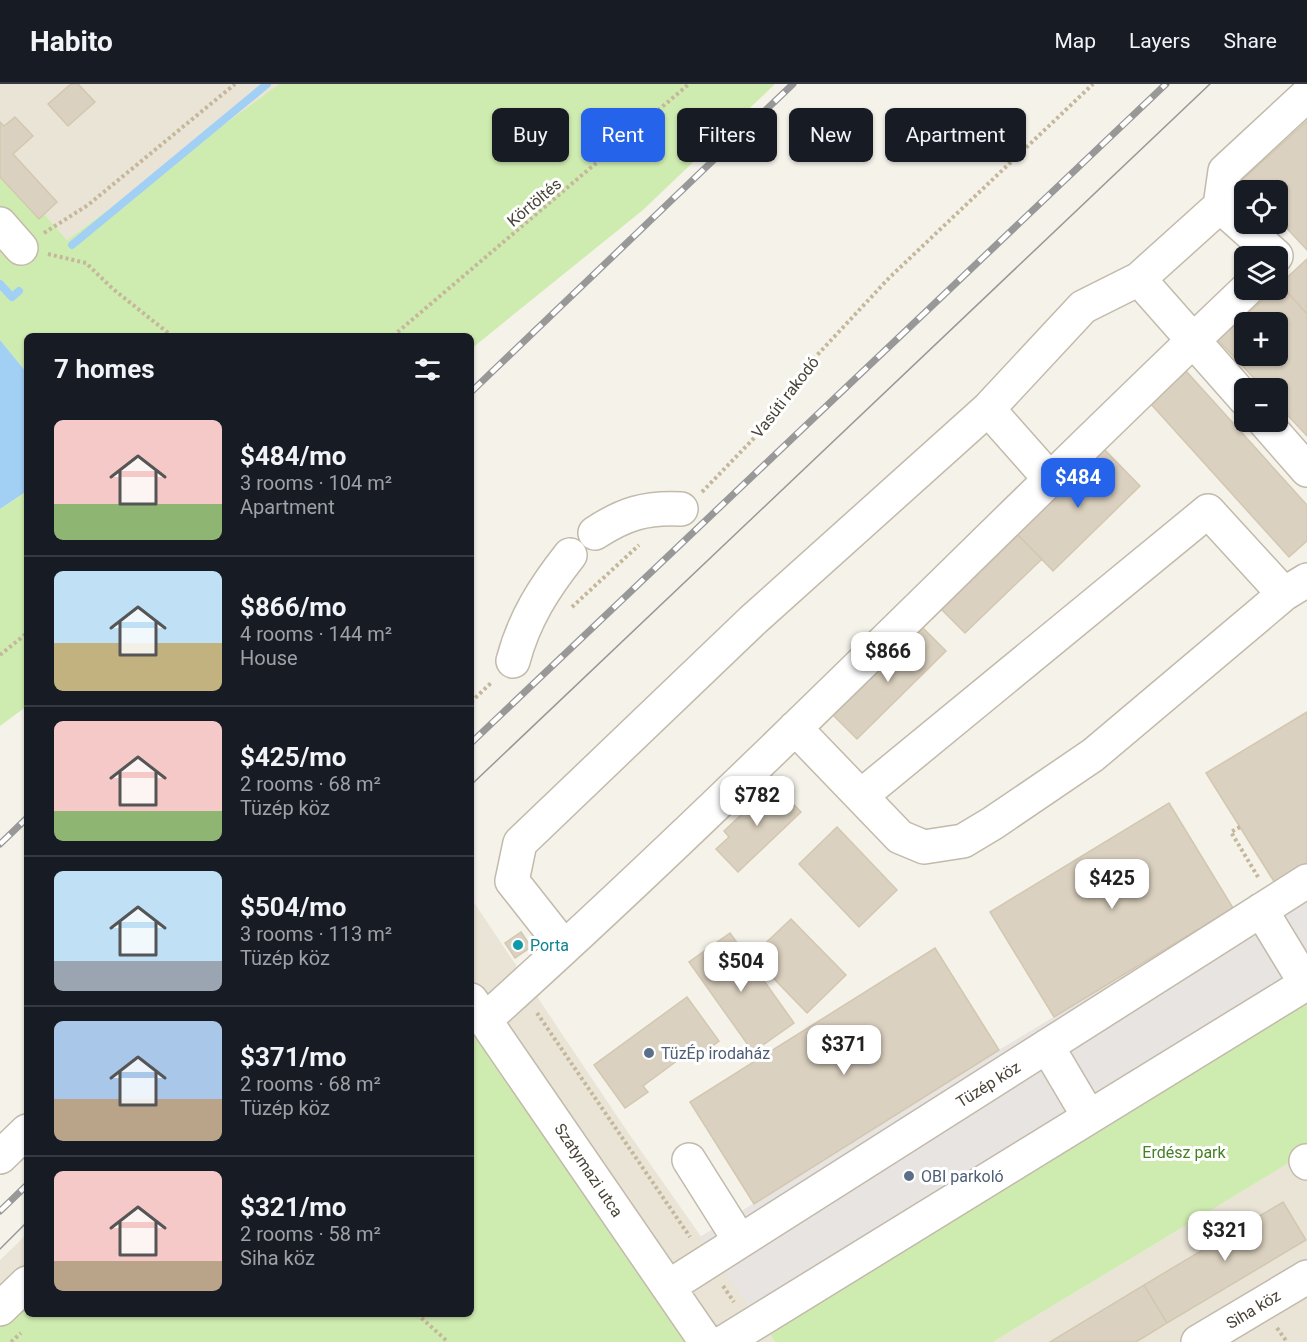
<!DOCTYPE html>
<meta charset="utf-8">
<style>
:root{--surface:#171b24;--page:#242831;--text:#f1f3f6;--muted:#9ea1a6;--line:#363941;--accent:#2563eb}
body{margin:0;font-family:Roboto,sans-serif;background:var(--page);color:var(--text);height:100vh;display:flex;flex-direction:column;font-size:22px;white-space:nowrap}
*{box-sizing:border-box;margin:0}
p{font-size:20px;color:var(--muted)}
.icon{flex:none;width:33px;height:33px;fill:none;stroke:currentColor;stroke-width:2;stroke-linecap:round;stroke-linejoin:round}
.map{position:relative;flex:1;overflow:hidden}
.sheet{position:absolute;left:24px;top:249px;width:450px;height:984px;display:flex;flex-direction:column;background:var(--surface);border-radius:9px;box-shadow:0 2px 4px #0004}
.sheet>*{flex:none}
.guide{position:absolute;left:492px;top:24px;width:570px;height:54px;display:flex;gap:12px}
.controls{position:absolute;left:1234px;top:96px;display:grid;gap:12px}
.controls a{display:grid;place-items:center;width:54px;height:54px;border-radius:9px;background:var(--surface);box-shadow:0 2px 4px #0004;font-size:30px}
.price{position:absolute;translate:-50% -51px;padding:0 14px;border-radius:12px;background:#fff;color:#222;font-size:20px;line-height:39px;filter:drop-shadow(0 2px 3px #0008)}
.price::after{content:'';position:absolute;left:50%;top:36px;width:18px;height:14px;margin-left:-9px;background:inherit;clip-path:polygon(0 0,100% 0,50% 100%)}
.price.selected{background:var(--accent);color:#fff}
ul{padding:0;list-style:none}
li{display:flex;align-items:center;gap:18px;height:150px;padding:0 30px}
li+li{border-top:2px solid var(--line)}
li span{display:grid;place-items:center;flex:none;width:168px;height:120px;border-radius:9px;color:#555}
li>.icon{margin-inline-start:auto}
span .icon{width:72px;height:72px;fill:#fffc;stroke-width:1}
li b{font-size:26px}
h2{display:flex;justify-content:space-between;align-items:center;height:72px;padding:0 30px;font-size:26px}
.tag{padding:0 21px;border-radius:9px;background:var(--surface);box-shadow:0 2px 4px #0004;font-size:21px;line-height:54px}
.tag.selected{background:var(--accent);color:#fff}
header{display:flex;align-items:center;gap:36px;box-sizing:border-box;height:84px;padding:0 30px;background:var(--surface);border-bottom:2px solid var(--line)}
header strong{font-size:28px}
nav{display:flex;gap:33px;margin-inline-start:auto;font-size:21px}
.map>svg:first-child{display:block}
.residential{fill:#eae4d7}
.green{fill:#cfecb0}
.parking{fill:#e7e4e1}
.water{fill:#a2d0f5}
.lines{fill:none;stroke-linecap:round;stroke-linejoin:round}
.stream{stroke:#a2d0f5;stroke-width:8}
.building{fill:#dbd1c0;stroke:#d3c7b0;stroke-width:1.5;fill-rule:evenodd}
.minor-casing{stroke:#c2baab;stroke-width:36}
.path{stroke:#c4b79b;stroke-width:4;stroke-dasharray:3 3;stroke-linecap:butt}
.minor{stroke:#fff;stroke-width:33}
.tram{stroke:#989898;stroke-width:1.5}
.rail-casing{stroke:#989898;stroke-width:7}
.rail{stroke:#fff;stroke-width:4.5;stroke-dasharray:14;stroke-linecap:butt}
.culture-dot{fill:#0f9aa8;stroke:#fff;stroke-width:2}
.service-dot{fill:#5c6f8a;stroke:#fff;stroke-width:2}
.labels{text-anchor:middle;stroke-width:6;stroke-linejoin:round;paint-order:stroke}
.street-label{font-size:16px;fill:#4a4337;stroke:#fff}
.culture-label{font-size:16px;fill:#0d838f;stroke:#fff;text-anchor:start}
.service-label{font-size:16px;fill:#4e5e75;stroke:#fff;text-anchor:start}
.park-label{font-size:16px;fill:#458025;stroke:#fff}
</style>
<header>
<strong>Habito</strong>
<nav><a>Map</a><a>Layers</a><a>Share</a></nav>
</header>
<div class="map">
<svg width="1307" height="1258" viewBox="0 0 1307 1258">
<rect width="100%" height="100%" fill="#f5f2e9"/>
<path class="residential" d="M0,0h279l-212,156 -67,-77z
M471,814l156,233 148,211h-775v-82l27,-26v80h444z
M1307,1068v190h-314z"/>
<path class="green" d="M279,0h496l-132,126 -172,139v-13h-444v37l-27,-33v-177l67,77z
M27,407v215l-27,20v-217z
M471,916l235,342h-706v-18l27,-28v18h444z
M1307,918v150l-314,190h-218l-8,-12z"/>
<path class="parking" d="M1307,780v138l-540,328 -67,-93 299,-187z"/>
<path class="water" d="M0,256l27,33v118l-27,18z"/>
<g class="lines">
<path class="stream" d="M72,161l195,-161
M0,200l12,13 7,-6"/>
</g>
<path class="building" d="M71,0h7l17,18 -27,24 -20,-22z
M15,33l18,19 -20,18 44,48 -18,17 -39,-42v-55l4,4z
M1307,37v129l-29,-31v-29h-26l-10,-10z
M1307,175v55l-27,-30z
M1280,200l27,30v122l-29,-31v-17h-15l-45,-48 56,-50h4zM1245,238h33v34h-33z
M1186,287l121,134v36l-18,16 -139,-154z
M1102,363l38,39 -87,85 -38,-39z
M1015,448l27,27 -77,74 -27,-27z
M921,542l25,25 -89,88 -26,-26z
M1307,628v152l-32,19 -69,-110z
M774,700l27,28 -63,60 -22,-23 13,-12 -5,-6z
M1169,719l64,105 -179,109 -64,-105z
M837,743l60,63 -38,37 -60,-63z
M791,835l55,56 -39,38 -55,-57z
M521,848l10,15 -16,11 -10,-15z
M730,849l64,90 -41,29 -64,-90z
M935,864l64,102 -245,154 -64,-102z
M687,913l32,44 -21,16 -5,-8 -50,37 5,6 -23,16 -31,-43z
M1283,1118l23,38 -139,83 -23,-38z
M1144,1201l23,38 -31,19h-86z"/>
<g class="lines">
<defs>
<path id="minor" d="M1220,122l5,-35 82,-76
M0,140l21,24
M1139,195l106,120
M988,325l61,69
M1265,338l42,48
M595,449c29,-19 51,-26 86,-24
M513,577c11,-42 31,-73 57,-106
M795,644l105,109 24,10 39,-6 30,-18 100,-68 191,-161 23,-14
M861,712l347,-285 76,83
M1261,826l45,74
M564,863l-52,-66 8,-38 233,-223 235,-211 95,-102 56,-28 81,-73 56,50
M471,916l235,342
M486,935c261,-235 506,-488 760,-729
M1047,962l42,71
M0,1073l27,-26
M689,1076l51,81
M1306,1077l1,2
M668,1203l639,-406
M0,1225l27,-26
M724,1258l583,-359
M1198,1258l109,-65"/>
</defs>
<use href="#minor" class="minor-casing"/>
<path class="path" d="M44,149l44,-28 147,-121
M48,170l38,9 27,26 59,47
M393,252l296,-252
M702,408l58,-60 47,-66 82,-88 204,-194
M572,523l67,-62
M0,571l27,-22
M471,618l21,-20
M1240,743l-9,5 27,45
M537,929l153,224
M723,1202l11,16
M417,1230l31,28
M1277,1244l10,14
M11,1258l10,-9"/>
<use href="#minor" class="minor"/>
<path class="tram" d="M471,701l739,-701
M0,1165l27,-27"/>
<defs>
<path id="rail" d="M471,308l322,-308
M471,659l695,-659
M0,760l27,-26
M0,1127l27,-26"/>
</defs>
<use href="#rail" class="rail-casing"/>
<use href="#rail" class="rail"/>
</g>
<circle class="culture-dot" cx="518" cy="861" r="6"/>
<g class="service-dot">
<circle cx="649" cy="969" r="6"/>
<circle cx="909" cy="1092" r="6"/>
</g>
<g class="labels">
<g class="street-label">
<text transform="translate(534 118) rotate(-40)" y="6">Körtöltés</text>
<text transform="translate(785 313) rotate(-52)" y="6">Vasúti rakodó</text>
<text transform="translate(988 1000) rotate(-32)" y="6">Tüzép köz</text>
<text transform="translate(589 1086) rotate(56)" y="6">Szatymazi utca</text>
<text transform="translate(1253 1225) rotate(-31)" y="6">Siha köz</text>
</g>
<g class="culture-label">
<text x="530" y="867">Porta</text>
</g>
<g class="service-label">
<text x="661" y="975">TüzÉp irodaház</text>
<text x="921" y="1098">OBI parkoló</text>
</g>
<g class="park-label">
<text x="1184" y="1074">Erdész park</text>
</g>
</g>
</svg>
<div class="controls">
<a><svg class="icon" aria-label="locate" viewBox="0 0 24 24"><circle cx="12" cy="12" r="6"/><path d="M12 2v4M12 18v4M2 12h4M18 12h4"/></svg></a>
<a><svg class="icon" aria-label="layers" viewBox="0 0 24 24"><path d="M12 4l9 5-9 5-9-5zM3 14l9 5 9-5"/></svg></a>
<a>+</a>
<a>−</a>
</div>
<b class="price selected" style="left:1078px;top:425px">$484</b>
<b class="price" style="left:888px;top:599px">$866</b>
<b class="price" style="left:757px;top:743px">$782</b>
<b class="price" style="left:1112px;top:826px">$425</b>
<b class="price" style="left:741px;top:909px">$504</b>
<b class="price" style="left:844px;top:992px">$371</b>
<b class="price" style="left:1225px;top:1178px">$321</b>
<div class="guide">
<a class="tag">Buy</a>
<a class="tag selected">Rent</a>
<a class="tag">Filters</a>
<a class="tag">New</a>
<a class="tag">Apartment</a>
</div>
<section class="sheet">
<h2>7 homes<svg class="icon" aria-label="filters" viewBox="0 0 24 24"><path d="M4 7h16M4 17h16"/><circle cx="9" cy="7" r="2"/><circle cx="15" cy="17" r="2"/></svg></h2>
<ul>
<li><span style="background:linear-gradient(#f6c9c9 70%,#8fb573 0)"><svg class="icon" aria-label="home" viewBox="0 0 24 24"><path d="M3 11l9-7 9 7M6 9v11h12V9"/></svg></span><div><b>$484/mo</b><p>3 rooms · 104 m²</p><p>Apartment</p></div></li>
<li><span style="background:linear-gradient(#bfe0f5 60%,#c2b280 0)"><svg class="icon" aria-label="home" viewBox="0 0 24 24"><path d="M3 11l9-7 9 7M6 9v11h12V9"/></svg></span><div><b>$866/mo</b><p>4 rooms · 144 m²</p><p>House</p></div></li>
<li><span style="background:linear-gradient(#f6c9c9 75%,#8fb573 0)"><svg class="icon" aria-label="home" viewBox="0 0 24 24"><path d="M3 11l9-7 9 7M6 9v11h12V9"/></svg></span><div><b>$425/mo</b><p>2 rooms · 68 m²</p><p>Tüzép köz</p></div></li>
<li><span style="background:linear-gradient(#bfe0f5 75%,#9aa5b1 0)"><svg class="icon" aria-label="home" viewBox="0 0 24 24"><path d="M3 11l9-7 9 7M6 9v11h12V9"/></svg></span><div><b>$504/mo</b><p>3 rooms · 113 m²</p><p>Tüzép köz</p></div></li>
<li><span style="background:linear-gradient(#a9c7e8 65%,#b9a48a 0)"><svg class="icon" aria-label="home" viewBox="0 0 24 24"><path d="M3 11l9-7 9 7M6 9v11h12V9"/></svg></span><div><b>$371/mo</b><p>2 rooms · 68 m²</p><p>Tüzép köz</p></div></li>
<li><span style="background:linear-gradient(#f6c9c9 75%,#b9a48a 0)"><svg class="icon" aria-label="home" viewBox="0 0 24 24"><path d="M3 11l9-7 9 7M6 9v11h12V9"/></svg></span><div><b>$321/mo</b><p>2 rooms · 58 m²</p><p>Siha köz</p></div></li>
</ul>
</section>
</div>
